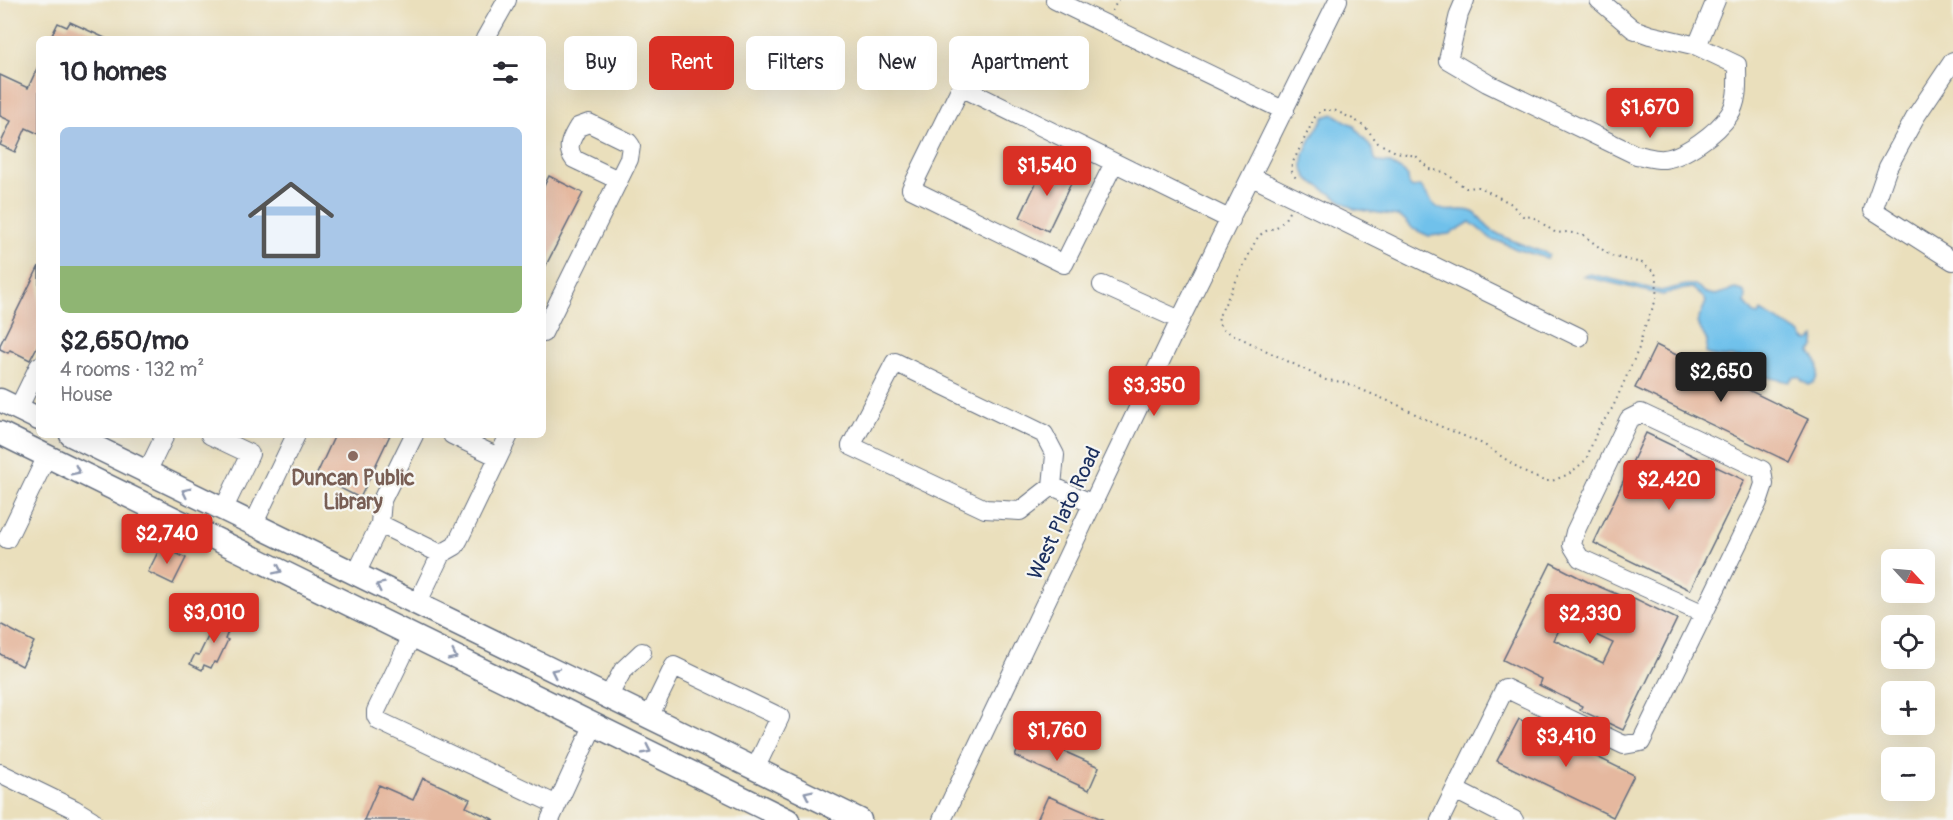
<!DOCTYPE html>
<meta charset="utf-8">
<style>
:root{--surface:#fff;--page:#f2f2f3;--text:#2b2b33;--muted:#7c7c81;--accent:#d93025}
body{margin:0;font-family:Pangolin,sans-serif;background:var(--page);color:var(--text);height:100vh;display:flex;flex-direction:column;font-size:22px;white-space:nowrap}
*{box-sizing:border-box;margin:0}
p{font-size:20px;color:var(--muted)}
.icon{flex:none;width:33px;height:33px;fill:none;stroke:currentColor;stroke-width:2;stroke-linecap:round;stroke-linejoin:round}
.map{position:relative;flex:1;overflow:hidden}
.drawer{position:absolute;left:36px;top:36px;width:510px;height:402px;display:flex;flex-direction:column;background:var(--surface);border-radius:9px;box-shadow:0 6px 24px #0002}
.drawer>*{flex:none}
.hud{position:absolute;left:564px;top:36px;width:570px;height:54px;display:flex;gap:12px}
.needle{width:39px;rotate:116deg}
.controls{position:absolute;left:1881px;top:549px;display:grid;gap:12px}
.controls a{display:grid;place-items:center;width:54px;height:54px;border-radius:9px;background:var(--surface);box-shadow:0 6px 24px #0002;font-size:30px}
.price{position:absolute;translate:-50% -51px;padding:0 14px;border-radius:6px;background:var(--accent);color:#fff;font-size:20px;line-height:39px;filter:drop-shadow(0 2px 3px #0008)}
.price::after{content:'';position:absolute;left:50%;top:36px;width:18px;height:14px;margin-left:-9px;background:inherit;clip-path:polygon(0 0,100% 0,50% 100%)}
.price.active{background:#222;color:#fff}
ul{padding:0;list-style:none}
li{display:grid;align-content:center;gap:12px;height:318px;padding:0 24px}
li span{display:grid;place-items:center;height:186px;border-radius:9px;color:#555}
li>.icon{margin-inline-start:auto}
span .icon{width:108px;height:108px;fill:#fffc;stroke-width:1}
li b{font-size:26px}
h2{display:flex;justify-content:space-between;align-items:center;height:72px;padding:0 24px;font-size:26px}
.pill{padding:0 21px;border-radius:9px;background:var(--surface);box-shadow:0 6px 24px #0002;font-size:21px;line-height:54px}
.pill.active{background:var(--accent);color:#fff}
.map>svg:first-child{display:block}
.water{fill:#6fc1eb;stroke:#4578a4;stroke-width:1.5}
.building{fill:#e5b89f;fill-rule:evenodd}
.lines{fill:none;stroke-linecap:round;stroke-linejoin:round}
.minor-casing{stroke:#636d7f;stroke-width:20}
.major-casing{stroke:#636d7f;stroke-width:25}
.path{stroke:#636d7f;stroke-width:2;stroke-dasharray:1.5 4.5;stroke-linecap:butt}
.minor{stroke:#fff;stroke-width:18}
.major{stroke:#fff;stroke-width:22}
.oneway{stroke:#8d97ae}
.education-dot{fill:#8d6e63;stroke:#f6f6f2;stroke-width:2}
.labels{text-anchor:middle;stroke-width:4.5;stroke-linejoin:round;paint-order:stroke}
.education-label{font-size:21px;font-weight:bold;fill:#785e54;stroke:#f6f6f2}
.street-label{font-size:21px;fill:#1b2f5e;stroke:#f6f6f2}
</style>
<div class="map">
<svg width="1953" height="820" viewBox="0 0 1953 820">
<rect width="100%" height="100%" fill="#f6f6f2"/>
<filter id="ink" filterUnits="userSpaceOnUse"><feTurbulence type="fractalNoise" baseFrequency=".0167" numOctaves="2"/><feDisplacementMap in="SourceGraphic" scale="12" xChannelSelector="R" yChannelSelector="G"/><feConvolveMatrix kernelMatrix="1 2 1 2 8 2 1 2 1" color-interpolation-filters="sRGB"/></filter>
<filter id="wash" filterUnits="userSpaceOnUse"><feTurbulence type="fractalNoise" baseFrequency=".008" numOctaves="4" result="noise"/><feDisplacementMap in="SourceGraphic" scale="24" xChannelSelector="R" yChannelSelector="G"/><feGaussianBlur stdDeviation="1.35" result="paint"/><feColorMatrix in="noise" values="0 0 0 0 0 0 0 0 0 0 0 0 0 0 0 0 0 1.4 0 .05"/><feComposite in="paint" operator="in"/></filter>
<g filter="url(#wash)">
<rect width="100%" height="100%" fill="#eadfbc"/>
<path class="water" d="M1334,114l20,12 19,24 2,9 3,3 11,1 15,9 4,5 1,9 4,2 7,-2c7,6 8,15 17,21 12,8 24,-1 36,5 9,5 12,15 20,19 18,11 36,16 56,23l-2,4 -31,-9 -14,-7 -8,-1 -24,-19 -20,12 -21,2 -16,-7 -8,-9 -7,-4 -44,-7 -46,-30c-15,-20 6,-44 16,-62z
M1590,274l71,17 25,-6h9l11,8 9,2 20,-6 8,2 3,4 -1,8 9,11 5,1 2,-4 39,22 5,7 5,1 5,-4v10l-5,5c8,9 11,21 4,31l-5,2 -6,-3 -4,-5h-6l-4,5 -32,-7c-19,-28 -21,-12 -48,-20l-3,-2 1,-12 -10,-18 9,-21 -2,-4 -12,-10 -19,3 -10,4 -81,-19z"/>
<g id="blocks">
<path class="building" d="M70,22l37,17h-57l8,-16 9,4z
M39,64v70l-13,-6 -11,24 -15,-7 11,-24 -11,-5v-41l28,13z
M1045,164l29,13 -26,54 -28,-14z
M549,176l34,17 -40,78v-83z
M39,266v77l-9,17 -20,-10 -2,3 -8,-4v-4z
M1656,345l152,74 -21,42 -152,-73z
M1646,433l98,47 -54,110 -96,-47z
M335,435h55l-30,63 -44,-22z
M161,546l25,12 -13,26 -25,-12z
M1551,563l37,19 45,19 1,-3 43,21 -54,111 -43,-20 2,-4 -43,-21 2,-6 -38,-19zM1564,620l49,23 -10,20 -49,-23z
M219,614l14,6 -8,19 3,1 -11,23 -3,-1 -3,6 -7,-3 -2,5 -12,-6 5,-10 4,1z
M0,624l34,18 -12,24 -22,-12z
M1519,719l115,56 -21,42 -116,-56z
M1025,734l74,33 -10,23 -74,-34z
M423,778l47,21 -4,8 29,13h-131l15,-35 34,15z
M1048,796l30,13 26,11h-67z"/>
</g>
</g>
<g filter="url(#ink)">
<use href="#blocks" fill-opacity="0" stroke="#636d7f" stroke-width="1.5"/>
<g class="lines">
<defs>
<path id="minor" d="M1055,0l230,111
M1465,0l-6,14 -11,46 39,23 149,72c9,1 19,5 28,4 20,-2 54,-27 65,-44 10,-14 8,-34 8,-50l-40,-19 19,-46
M1599,0l34,29 17,6 47,11
M485,39l22,-39
M1953,61l-37,55 -28,51 -15,43 80,51
M1114,163l-50,101 -153,-75 50,-102 270,133
M1252,177l327,160
M1102,285l78,35
M543,333l86,-174 2,-13 -3,-4 -39,-19 -11,4c-6,11 -13,20 -4,32l44,21
M18,409l21,-43
M210,435l40,19 -27,56
M452,435l46,22
M147,472l18,-37
M1052,486l3,-31 -11,-21 -149,-72 -44,84 134,63 35,2 32,-25 41,18
M380,524l61,30
M253,525l43,-90
M7,539l40,-83
M356,574l24,-50 2,-24 32,-65
M417,604l24,-50 14,-8 4,-7 50,-104
M412,636l-36,75v5l3,5 178,84
M608,697l15,-27 19,-18
M649,717l25,-51 106,51 -25,52
M0,773l74,36 18,11
M1455,790l59,30
M550,820l44,-96
M942,820l238,-500 158,-320
M1440,820l65,-132 119,57 17,-3 117,-240 6,-18 -2,-14 -121,-57 -12,6 -54,113 -3,13 8,13 124,56"/>
<path id="major" d="M0,400l39,19
M0,433l788,387
M71,435l789,385"/>
</defs>
<use href="#minor" class="minor-casing"/>
<use href="#major" class="major-casing"/>
<path class="path" d="M1112,11l6,-11
M1289,212c-12,24 -21,11 -33,28l-36,74 -2,8 4,7 104,51 17,2 55,23 37,19 48,20 43,29 18,8h8l17,-7 17,-14 11,-29 16,-24 26,-59 4,-17 13,-31 1,-23 -3,-5 -12,-9 -31,-7 -28,-21 -16,-3 -11,1 -23,-16 -10,-1 -13,-13 -31,-16 -13,1 -22,-16 -15,-3 -13,-13 -20,-4 -18,-9 -12,-15 -11,-8 -21,-10h-12l-7,7 -23,47 -1,6 6,10"/>
<use href="#minor" class="minor"/>
<use href="#major" class="major"/>
</g>
<defs><path id="oneway-chevron" d="M-2-3.5L2.5 0L-2 3.5" fill="none" stroke-width="1.6" stroke-linecap="round" stroke-linejoin="round" transform="scale(1.5)"/></defs>
<g class="oneway">
<use href="#oneway-chevron" transform="translate(76 471) rotate(26)"/>
<use href="#oneway-chevron" transform="translate(186 492) rotate(-154)"/>
<use href="#oneway-chevron" transform="translate(278 570) rotate(26)"/>
<use href="#oneway-chevron" transform="translate(380 586) rotate(-154)"/>
<use href="#oneway-chevron" transform="translate(453 656) rotate(26)"/>
<use href="#oneway-chevron" transform="translate(555 672) rotate(-154)"/>
<use href="#oneway-chevron" transform="translate(647 750) rotate(26)"/>
<use href="#oneway-chevron" transform="translate(808 794) rotate(-154)"/>
</g>
</g>
<circle class="education-dot" cx="353" cy="456" r="6"/>
<g class="labels">
<g class="education-label">
<text x="353" y="485">Duncan Public<tspan x="353" dy="24">Library</tspan></text>
</g>
<g class="street-label">
<text transform="translate(1064 513) rotate(-65)" y="7">West Plato Road</text>
</g>
</g>
</svg>
<div class="controls">
<a><svg class="needle" viewBox="-14 -14 28 28"><path d="M0-13l5 13h-10z" fill="#e53935"/><path d="M0 13l5-13h-10z" fill="#7c7c81"/></svg></a>
<a><svg class="icon" aria-label="locate" viewBox="0 0 24 24"><circle cx="12" cy="12" r="6"/><path d="M12 2v4M12 18v4M2 12h4M18 12h4"/></svg></a>
<a>+</a>
<a>−</a>
</div>
<b class="price" style="left:1650px;top:139px">$1,670</b>
<b class="price" style="left:1047px;top:197px">$1,540</b>
<b class="price active" style="left:1721px;top:403px">$2,650</b>
<b class="price" style="left:1154px;top:417px">$3,350</b>
<b class="price" style="left:1669px;top:511px">$2,420</b>
<b class="price" style="left:167px;top:565px">$2,740</b>
<b class="price" style="left:214px;top:644px">$3,010</b>
<b class="price" style="left:1590px;top:645px">$2,330</b>
<b class="price" style="left:1057px;top:762px">$1,760</b>
<b class="price" style="left:1566px;top:768px">$3,410</b>
<div class="hud">
<a class="pill">Buy</a>
<a class="pill active">Rent</a>
<a class="pill">Filters</a>
<a class="pill">New</a>
<a class="pill">Apartment</a>
</div>
<section class="drawer">
<h2>10 homes<svg class="icon" aria-label="filters" viewBox="0 0 24 24"><path d="M4 7h16M4 17h16"/><circle cx="9" cy="7" r="2"/><circle cx="15" cy="17" r="2"/></svg></h2>
<ul>
<li><span style="background:linear-gradient(#a9c7e8 75%,#8fb573 0)"><svg class="icon" aria-label="home" viewBox="0 0 24 24"><path d="M3 11l9-7 9 7M6 9v11h12V9"/></svg></span><div><b>$2,650/mo</b><p>4 rooms · 132 m²</p><p>House</p></div></li>
</ul>
</section>
</div>
